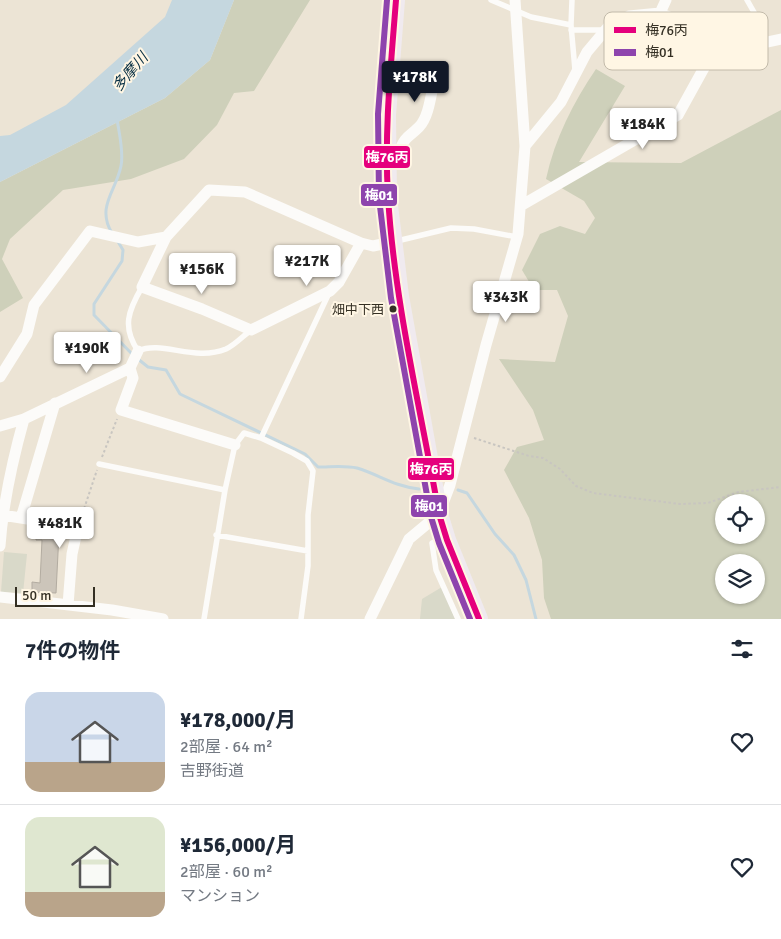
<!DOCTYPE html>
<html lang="ja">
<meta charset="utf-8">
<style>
:root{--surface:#fff;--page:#f2f2f3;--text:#1f2937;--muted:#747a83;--line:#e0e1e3;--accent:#111827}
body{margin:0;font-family:Signika,"Noto Sans JP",sans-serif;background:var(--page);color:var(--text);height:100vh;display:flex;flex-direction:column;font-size:19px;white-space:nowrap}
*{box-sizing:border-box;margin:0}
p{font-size:16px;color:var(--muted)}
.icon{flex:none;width:28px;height:28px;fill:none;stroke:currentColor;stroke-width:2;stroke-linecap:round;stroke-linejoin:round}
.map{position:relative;height:619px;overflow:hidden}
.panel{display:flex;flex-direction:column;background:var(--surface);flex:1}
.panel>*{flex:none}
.tools{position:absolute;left:715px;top:494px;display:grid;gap:10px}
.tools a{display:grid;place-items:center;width:50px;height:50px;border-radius:50%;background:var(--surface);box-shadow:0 1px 4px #0004;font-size:25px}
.scale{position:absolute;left:15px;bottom:12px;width:80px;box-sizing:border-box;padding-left:5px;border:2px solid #342f23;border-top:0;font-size:14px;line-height:18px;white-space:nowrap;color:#342f23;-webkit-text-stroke:4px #fff6e4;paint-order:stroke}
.price{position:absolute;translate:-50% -42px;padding:0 11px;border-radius:5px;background:#fff;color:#222;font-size:16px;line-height:32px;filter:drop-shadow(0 1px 2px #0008)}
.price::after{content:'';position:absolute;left:50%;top:30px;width:15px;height:11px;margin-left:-8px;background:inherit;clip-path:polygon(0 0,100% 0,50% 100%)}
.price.selected{background:var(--accent);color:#fff}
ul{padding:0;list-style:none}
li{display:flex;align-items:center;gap:15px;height:125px;padding:0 25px}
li+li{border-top:1px solid var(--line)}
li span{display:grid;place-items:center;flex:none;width:140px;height:100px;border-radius:15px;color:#555}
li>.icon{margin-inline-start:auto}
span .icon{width:60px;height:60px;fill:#fffc;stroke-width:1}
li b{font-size:21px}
h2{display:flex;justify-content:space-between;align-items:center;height:60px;padding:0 25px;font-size:21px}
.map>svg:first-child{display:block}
.green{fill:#d9d9c9}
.forest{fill:#ced0ba;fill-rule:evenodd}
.water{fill:#c5d7df}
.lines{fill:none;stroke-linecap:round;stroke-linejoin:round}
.stream{stroke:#c5d7df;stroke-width:3}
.building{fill:#ccc5ba;stroke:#b3aca1}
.path{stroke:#c8c5c0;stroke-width:2;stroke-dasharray:2.5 2.5;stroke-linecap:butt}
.service{stroke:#fcfbf9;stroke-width:5.5}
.minor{stroke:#fcfbf9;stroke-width:11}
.primary{stroke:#f0eaef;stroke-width:18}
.bus-1-casing{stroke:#fff6e4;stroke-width:10}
.bus-2-casing{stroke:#fff6e4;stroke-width:10}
.bus-1{stroke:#e5007d;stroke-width:6}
.bus-2{stroke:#8e44ad;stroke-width:6}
.bus-dot{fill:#342f23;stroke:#fff6e4;stroke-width:2}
.labels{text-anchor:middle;stroke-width:4;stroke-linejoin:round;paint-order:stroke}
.bus-label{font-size:13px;fill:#342f23;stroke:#fff6e4;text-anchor:end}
.water-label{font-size:15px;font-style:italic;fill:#072f43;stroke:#fff6e4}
.key{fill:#fff6e4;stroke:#c2baaa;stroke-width:1}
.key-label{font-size:14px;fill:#342f23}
.line-badge{stroke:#fff6e4;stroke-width:2}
.badge-label{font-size:14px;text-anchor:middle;font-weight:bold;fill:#fff}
</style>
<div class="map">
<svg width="781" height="619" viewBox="0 0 781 619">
<rect width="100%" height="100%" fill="#ece4d5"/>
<path class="green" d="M4,552l23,2 -4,39 -22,-1z
M442,587l13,32h-35l2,-20z"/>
<path class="forest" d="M234,0h76l-56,91 -20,2 -17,32 -33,34 -53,20 -68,11 -53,49 -8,20 21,39 -23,14v-130l165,-84 45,-38z
M596,69l29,17 -46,76 102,1 100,-53v509h-230l-7,-21 -2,-38 -13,-42 -25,-48 13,-23 27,-7 -11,-30 -34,-51 56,3 13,-46 -11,-26h-23l-12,-20 18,-36 20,-8 25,8 10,-16 -11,-17 -38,-22c9,-41 27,-76 50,-110zM724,502h32v33h-32zM724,562h32v33h-32z"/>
<path class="water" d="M172,0h62l-24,60 -45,38 -165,84v-46l10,-1 56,-30 99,-88z"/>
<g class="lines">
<path class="stream" d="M112,233c-16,-26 4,-42 9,-67 3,-14 -2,-33 -4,-47
M117,240l6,10 -1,11 -28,43v11l39,40
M138,359l10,8 18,3 14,24 125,60 13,13c13,0 26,-2 39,1 23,7 36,18 62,21
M458,490l9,3 28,41 19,21 12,25 10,39"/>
</g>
<path class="building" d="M36,532l23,1 -3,60 -24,-1v-10l8,1 2,-43h-6z"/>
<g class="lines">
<path class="path" d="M474,438l55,18 14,2 17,11 16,17 17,7 87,11 28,-1 30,-11 43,-5
M102,457l15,-38
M81,518l16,-48"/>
<path class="service" d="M491,0l40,17 40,8
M572,0l-1,25 4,45
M747,0l8,14
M571,30h32
M397,241l54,-13 23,1 43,8
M142,287c-14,24 -20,40 -4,64 24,-11 56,11 88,-2 9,-4 17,-13 25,-19
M261,438l68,-145
M99,464l126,26
M216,535l92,16
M444,538l-12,5 4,27 22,49
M204,619l21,-129 10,-45 9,-12 17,5 32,15 14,8 6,10 -5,44v51l-7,53"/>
<path class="minor" d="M660,13l6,-13
M525,146l36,-44 26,-50 21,-25 21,-11 31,-3 18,8 37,27 30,-1 36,-8
M386,153l13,-2c8,-17 8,-12 20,-24 10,-10 12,-33 15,-46l-44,-18
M522,205l156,-90 37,-67
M166,237l-24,50 60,22 49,21 79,-39 9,-9 22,-39
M130,368l3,10 -12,32 114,35
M0,377l27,-43 7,-29 56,-74 48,11 28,-5 43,-47 36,2 116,51 12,3 19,-4
M0,426l24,-7 106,-51 8,-17
M2,515l76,12 -6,27 -4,51
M21,518l34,-115
M0,546c3,-44 12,-84 24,-127
M0,597l112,13 51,9
M370,619l39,-80 30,-25 11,-29 36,-140 32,-111 7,-88 -10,-146"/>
<path class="primary" d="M396,0l-9,115 1,82 12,99 39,218 8,26 32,79"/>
<defs>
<path id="bus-1" d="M396,0c-5,65 -12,131 -8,196 6,104 33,215 51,318l8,26 32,79"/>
<path id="bus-2" d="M387,0l-9,114 1,84 12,100 40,219 8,26 31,76"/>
</defs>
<use href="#bus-1" class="bus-1-casing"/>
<use href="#bus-2" class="bus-2-casing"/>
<use href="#bus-1" class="bus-1"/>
<use href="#bus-2" class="bus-2"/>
</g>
<circle class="bus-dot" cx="393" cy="309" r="4.5"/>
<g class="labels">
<g class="bus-label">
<text x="384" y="314">畑中下西</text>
</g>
<g class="water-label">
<text transform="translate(130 72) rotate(-49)" y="5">多摩川</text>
</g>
</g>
<rect x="604" y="12" width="164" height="58" rx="8" class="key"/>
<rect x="614" y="27" width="22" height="6" fill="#e5007d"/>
<rect x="614" y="49" width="22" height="7" fill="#8e44ad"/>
<g class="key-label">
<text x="645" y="35">梅76丙</text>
<text x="645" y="57">梅01</text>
</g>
<g class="line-badge">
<rect x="363" y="145" width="48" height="24" rx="5" fill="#e5007d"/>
<rect x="360" y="183" width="38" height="24" rx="5" fill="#8e44ad"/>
<rect x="407" y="457" width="48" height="24" rx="5" fill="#e5007d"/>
<rect x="410" y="494" width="38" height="24" rx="5" fill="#8e44ad"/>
</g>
<g class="badge-label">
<text x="387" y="162">梅76丙</text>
<text x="379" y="200">梅01</text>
<text x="431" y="474">梅76丙</text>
<text x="429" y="511">梅01</text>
</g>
</svg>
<div class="tools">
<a><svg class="icon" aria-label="locate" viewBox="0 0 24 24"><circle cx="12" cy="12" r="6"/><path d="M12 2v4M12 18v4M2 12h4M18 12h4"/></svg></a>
<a><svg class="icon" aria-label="layers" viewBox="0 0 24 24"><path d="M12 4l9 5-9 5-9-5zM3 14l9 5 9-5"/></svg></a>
</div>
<div class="scale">50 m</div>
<b class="price selected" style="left:415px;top:103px">¥178K</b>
<b class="price" style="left:643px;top:150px">¥184K</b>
<b class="price" style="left:307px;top:287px">¥217K</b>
<b class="price" style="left:202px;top:295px">¥156K</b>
<b class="price" style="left:506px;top:323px">¥343K</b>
<b class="price" style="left:87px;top:374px">¥190K</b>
<b class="price" style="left:60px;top:549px">¥481K</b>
</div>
<section class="panel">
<h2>7件の物件<svg class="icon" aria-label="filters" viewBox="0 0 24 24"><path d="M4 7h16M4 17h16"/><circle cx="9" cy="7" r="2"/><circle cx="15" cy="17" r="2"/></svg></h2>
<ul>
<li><span style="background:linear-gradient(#c9d6e8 70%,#b9a48a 0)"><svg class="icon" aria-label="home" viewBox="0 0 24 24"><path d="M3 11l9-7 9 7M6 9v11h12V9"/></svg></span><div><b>¥178,000/月</b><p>2部屋 · 64 m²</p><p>吉野街道</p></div><svg class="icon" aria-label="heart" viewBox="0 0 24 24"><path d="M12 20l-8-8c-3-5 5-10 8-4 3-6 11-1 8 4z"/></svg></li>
<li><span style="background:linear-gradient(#dfe7d0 75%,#b9a48a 0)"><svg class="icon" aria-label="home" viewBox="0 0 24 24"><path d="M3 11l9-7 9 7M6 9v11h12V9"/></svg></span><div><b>¥156,000/月</b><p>2部屋 · 60 m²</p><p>マンション</p></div><svg class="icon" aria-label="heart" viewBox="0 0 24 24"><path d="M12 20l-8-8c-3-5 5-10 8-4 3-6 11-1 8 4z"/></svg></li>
</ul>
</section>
